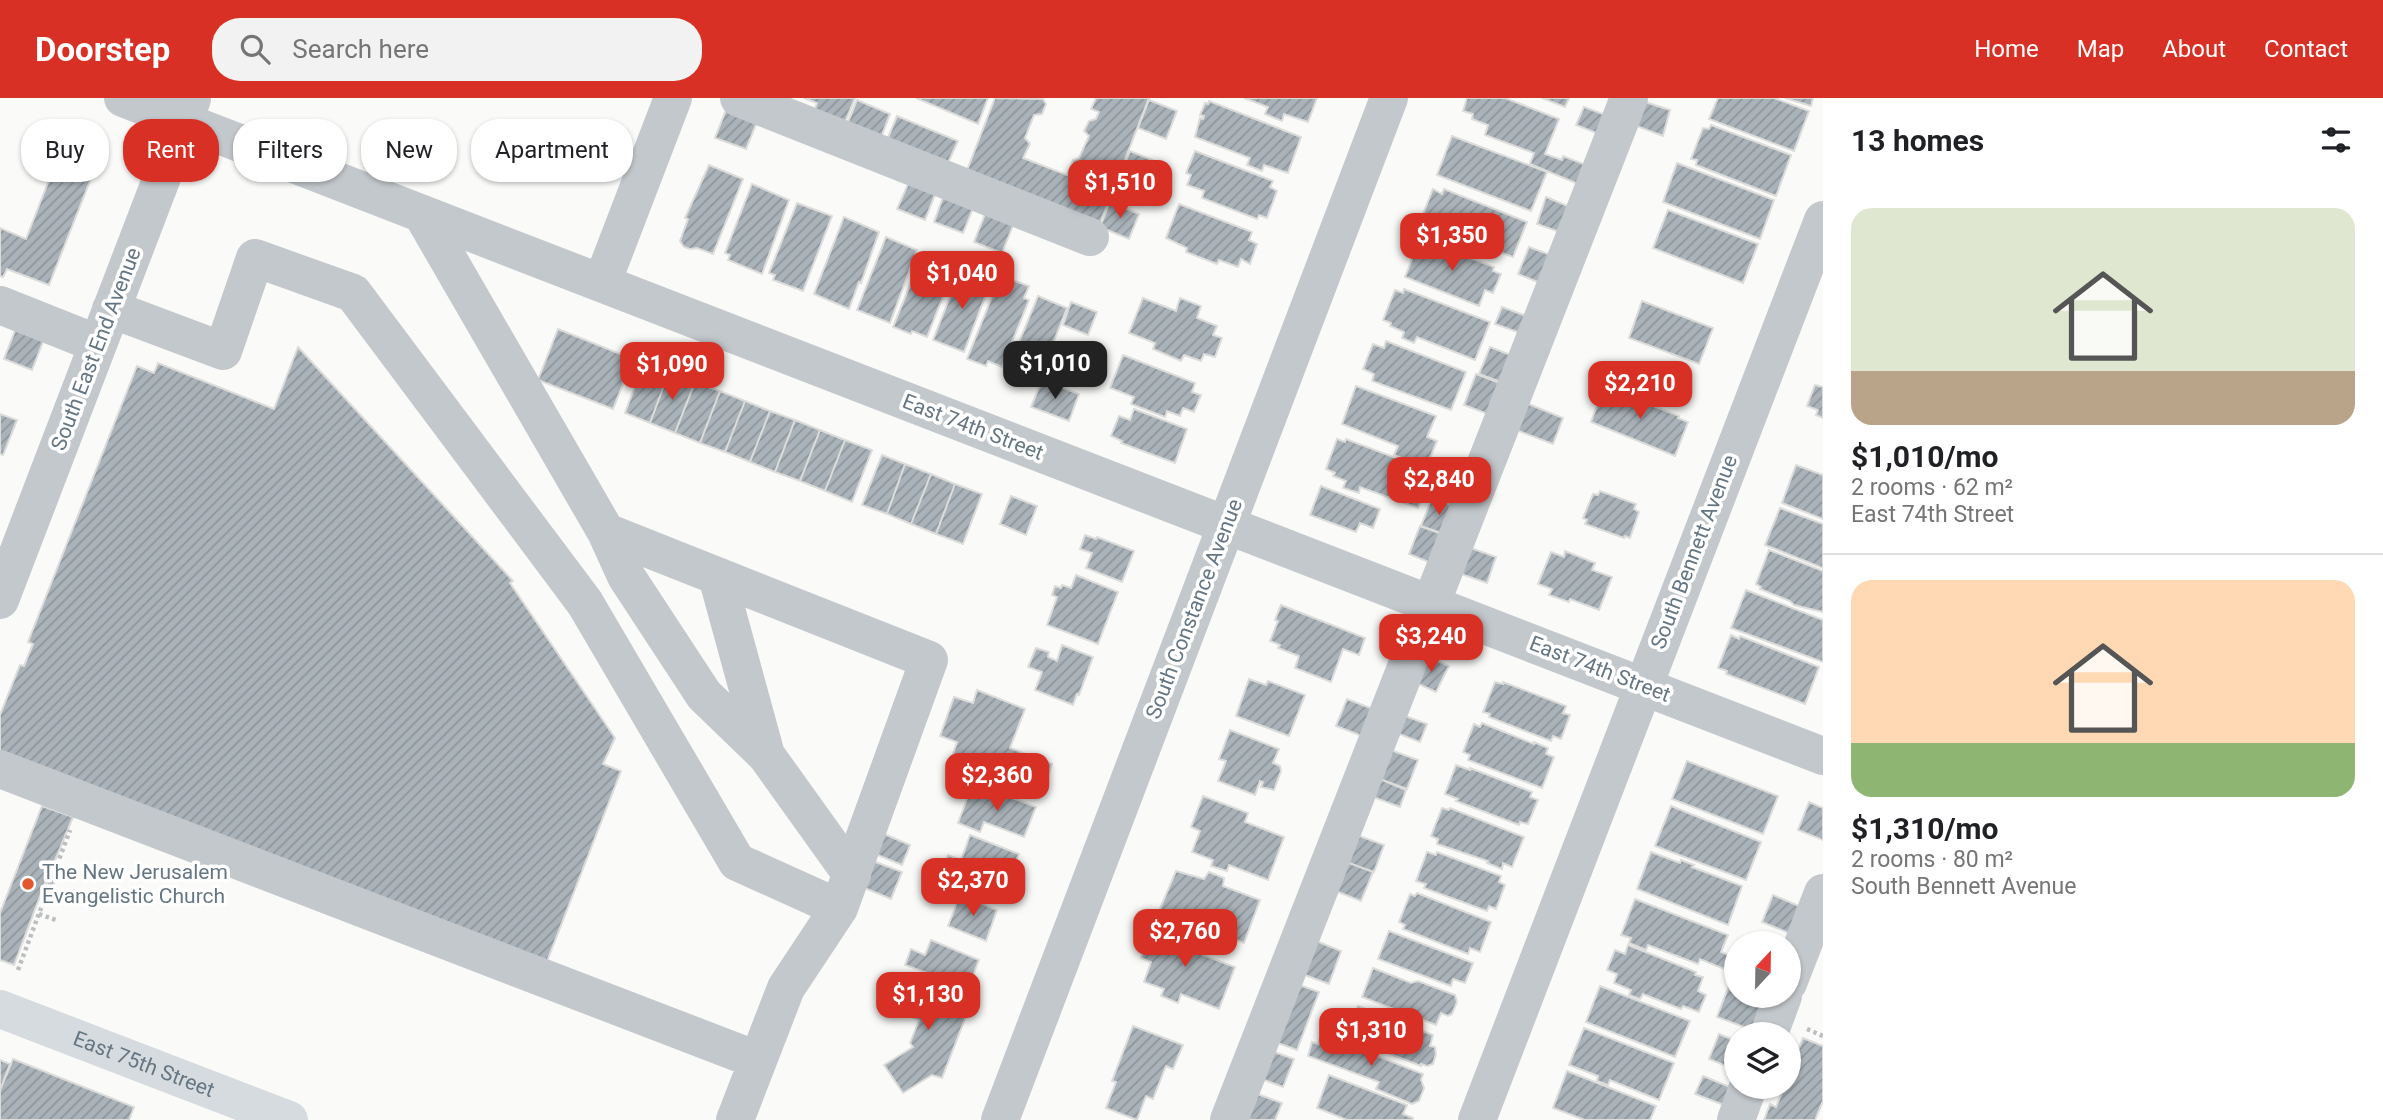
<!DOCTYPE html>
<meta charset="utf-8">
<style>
:root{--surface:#fff;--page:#f2f2f2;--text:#202124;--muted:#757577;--line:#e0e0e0;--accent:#d93025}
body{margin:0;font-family:Roboto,sans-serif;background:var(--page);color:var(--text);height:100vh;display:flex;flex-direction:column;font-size:26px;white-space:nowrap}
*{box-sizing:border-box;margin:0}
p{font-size:23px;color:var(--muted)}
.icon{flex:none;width:38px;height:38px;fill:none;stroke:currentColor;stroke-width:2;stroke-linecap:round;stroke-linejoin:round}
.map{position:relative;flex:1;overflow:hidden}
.side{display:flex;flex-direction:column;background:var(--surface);width:560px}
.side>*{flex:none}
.hud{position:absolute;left:21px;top:21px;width:665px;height:63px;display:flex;gap:14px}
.needle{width:46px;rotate:22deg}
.tools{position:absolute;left:1724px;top:833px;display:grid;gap:14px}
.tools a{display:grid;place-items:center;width:77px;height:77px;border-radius:50%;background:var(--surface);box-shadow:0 2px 5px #0004;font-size:35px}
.price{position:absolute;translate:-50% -60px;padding:0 16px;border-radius:14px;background:var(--accent);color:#fff;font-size:23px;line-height:46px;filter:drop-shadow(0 2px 4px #0008)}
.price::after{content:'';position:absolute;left:50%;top:42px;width:21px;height:16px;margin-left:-10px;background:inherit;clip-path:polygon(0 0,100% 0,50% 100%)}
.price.on{background:#222;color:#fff}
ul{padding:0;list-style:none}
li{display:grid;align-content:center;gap:14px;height:371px;padding:0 28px}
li+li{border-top:2px solid var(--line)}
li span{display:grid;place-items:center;height:217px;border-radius:21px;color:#555}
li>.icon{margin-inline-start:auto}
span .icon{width:126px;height:126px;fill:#fffc;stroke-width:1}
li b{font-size:30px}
h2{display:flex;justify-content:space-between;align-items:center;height:84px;padding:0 28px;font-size:30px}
.pill{padding:0 24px;border-radius:28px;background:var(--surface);box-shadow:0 2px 5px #0004;font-size:24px;line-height:63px}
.pill.on{background:var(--accent);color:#fff}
header{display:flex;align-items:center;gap:42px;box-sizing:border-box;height:98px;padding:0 35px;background:var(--accent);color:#fff}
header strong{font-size:33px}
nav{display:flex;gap:38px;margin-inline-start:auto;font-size:24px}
.search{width:490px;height:63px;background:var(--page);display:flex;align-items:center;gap:18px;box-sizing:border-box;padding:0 24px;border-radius:28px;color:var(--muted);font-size:26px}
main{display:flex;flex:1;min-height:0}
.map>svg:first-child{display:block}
.building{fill:url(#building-hatch);stroke:#dcdcda;stroke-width:2}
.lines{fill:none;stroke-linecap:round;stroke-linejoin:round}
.path{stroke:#bbbfc2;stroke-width:4.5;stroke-dasharray:3.5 3.5;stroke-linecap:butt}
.minor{stroke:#c3c8cc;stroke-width:38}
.major{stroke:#d6dbdf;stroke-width:38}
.poi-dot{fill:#e4572e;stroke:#fff;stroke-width:2.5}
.labels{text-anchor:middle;stroke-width:7;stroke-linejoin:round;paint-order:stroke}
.street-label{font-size:21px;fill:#657683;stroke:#fff}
.poi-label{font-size:21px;fill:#657683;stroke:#fff;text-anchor:start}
</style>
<header>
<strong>Doorstep</strong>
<div class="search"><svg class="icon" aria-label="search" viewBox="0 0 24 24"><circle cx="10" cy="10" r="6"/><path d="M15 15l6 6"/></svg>Search here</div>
<nav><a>Home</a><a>Map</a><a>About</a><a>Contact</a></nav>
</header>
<main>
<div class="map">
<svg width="1823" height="1022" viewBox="0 0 1823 1022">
<defs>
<pattern id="building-hatch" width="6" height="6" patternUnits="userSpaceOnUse" patternTransform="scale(1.75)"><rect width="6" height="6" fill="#aab3b9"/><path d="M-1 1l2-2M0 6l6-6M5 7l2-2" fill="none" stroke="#8e969c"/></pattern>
</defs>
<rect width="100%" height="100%" fill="#fafaf8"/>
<path class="building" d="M804,0h51l-12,29 -30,-13 4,-11z
M916,0h72l-10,26z
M995,0l48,1 3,5 -4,10 -8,1 -9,23 5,6 -7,14 44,17 6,-15 6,-2 10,-22 -5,-5 5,-10 7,-2 3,-7 -8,-3 5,-11h53l-50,128 -133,-53z
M1244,0h73l-9,24 -24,-8 -2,7 -17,-7 3,-7z
M1467,0h38l54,21 -14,35 17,6 1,-4 28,11 -8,19 -53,-22 4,-11 -49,-18 3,-10 -16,-6 1,-5 -10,-3z
M1542,0h27l-4,9z
M1718,0h56l35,13 -15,40 -85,-32z
M1785,0h28l-2,8z
M857,2l33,14 -10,26 -34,-13z
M1149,2l28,11 -11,28 -28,-11z
M1209,3l92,36 -13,36 -24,-8 -2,6 -15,-6 3,-7 -55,-21 5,-19 3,1 1,-3 -4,-1 5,-12 3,1z
M1642,3l28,9 -7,26 -29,-11z
M1584,9l27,10 -7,19 -28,-11z
M726,12l31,12 -11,27 -31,-11z
M897,18l61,25 -11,24 -60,-25z
M1711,27l80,30 -15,41 -80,-31 1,-5 -6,-1 12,-31 6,1z
M1452,38l95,36 -16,39 -94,-36z
M65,41l36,14 -52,132 -42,-16 -4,8 -3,-1v-48l26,11z
M1130,53l27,11 -11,27 -27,-10z
M1195,53l78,30 -3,6 7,4 -10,27 -8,-3 -2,4 -55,-21 2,-7 -17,-6 4,-10 -5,-2z
M1677,65l97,37 -14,39 -97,-37z
M709,67l34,14 -30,75 -16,-6 -7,1 -6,-2 -4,-6 8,-22 -3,-1z
M909,84l27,10 -11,28 -28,-11z
M752,86l37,16 -27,74 -34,-14 2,-5 -5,-2z
M1433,91l9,5 2,-5 83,33 -14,35 -56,-21 -3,7 -13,-5 3,-6 -15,-6 2,-5 -10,-2z
M945,94l30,11 -12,30 -29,-11z
M1546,99l29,12 -10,25 -28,-10z
M1110,104l29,12 -10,25 -29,-12z
M797,105l35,13 -29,75 -30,-11 2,-5 -6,-2z
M1179,106l73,28 -3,8 8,4 -7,20 -9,-5 -3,8 -19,-7 -2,4 -31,-12 1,-4 -21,-10z
M1668,112l90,34 -15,39 -90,-35z
M986,114l28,11 -12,30 -28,-11z
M844,119l35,15 -18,51 -2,-1 -10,27 -35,-15z
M886,139l31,13 -27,73 -33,-13z
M1420,141l74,28 -1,4 8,3 -8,19 -8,-3 -6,16 -74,-29z
M1529,149l27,10 -11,28 -27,-11z
M923,155l32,13 -28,71 -15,-6 -1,3 -18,-7z
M961,171l30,12 -27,71 -31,-12z
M1012,182l17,6 -5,12 5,2 -27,67 -14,-6 -2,5 -19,-7 29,-72 11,3z
M1404,191l86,33 -15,38 -58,-23 -3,6 -12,-5 2,-6 -14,-6 1,-3 -8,-3 12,-30 8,3z
M1038,198l29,12 -29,73 -30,-12z
M1143,200l33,13 4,-13 21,8 -4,12 20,8 -4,9 9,3 -7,19 -11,-3 -3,7 -17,-6 -3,6 -28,-12 2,-6 -26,-10z
M1642,203l71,27 -14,36 -70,-26z
M1071,204l26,10 -9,23 -25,-10z
M1502,209l27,10 -6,17 -28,-10z
M16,230l28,11 -12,31 -28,-11z
M558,231l75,30 -20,50 -75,-29z
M1386,243l80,31 -15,38 -79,-29 2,-7 -11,-5 10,-25 11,4z
M298,249l215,234 -3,2 105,155 -12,26 18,7 -77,198 -544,-205v-49l20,-50 4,1 9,-22 -5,-2 109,-276 17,7 4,-10 116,46z
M1490,249l26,10 -10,27 -27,-10z
M1123,257l72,28 -3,9 9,3 -7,17 -11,-4 -3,8 -13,-5 -2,6 -34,-13 3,-7 -24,-9z
M644,264l25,10 -19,51 -25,-10z
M669,274l26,10 -20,51 -25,-10z
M1476,276l29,11 -12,31 -29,-11z
M1042,282l37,14 -10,27 -38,-14z
M695,284l25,9 -20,52 -25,-10z
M1815,287l8,2v31l-7,-3 2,-5 -11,-4z
M1356,288l80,30 -9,21 10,4 -11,27 -32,-13 4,-9 -56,-22z
M1603,291l5,2 1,-2 70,27 -1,2 10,4 -13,34 -84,-34z
M720,293l25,10 -20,51 -25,-9z
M745,303l25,10 -20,51 -25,-10z
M1526,305l37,15 -10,26 -37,-14z
M1134,311l53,20 -12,34 -54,-20 1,-2 -11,-5 8,-20 11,4z
M770,313l25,9 -20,52 -25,-10z
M0,316l17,6 -14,35 -3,-1z
M795,322l25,10 -20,51 -25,-9z
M820,332l25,10 -20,51 -25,-10z
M1337,341l8,3 1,-3 87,33 -15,36 -58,-21 -1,6 -16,-5 3,-7 -13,-5 2,-3 -9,-4z
M845,342l27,10 -20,52 -27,-11z
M882,357l23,9 -18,50 -25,-9z
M905,366l26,10 -20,50 -24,-10z
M1796,367l27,10v44l-41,-16z
M931,376l24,10 -19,50 -25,-10z
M955,386l27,10 -19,50 -27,-10z
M1321,388l59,23 -7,19 -13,-5 -4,9 -46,-17z
M1600,393l36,13 -2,5 5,3 -9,26 -5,-2 -1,2 -39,-14 2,-4 -4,-2 10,-24 5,1z
M1011,398l26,10 -11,29 -26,-11z
M1432,400l25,9 -10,28 -26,-9z
M1780,410l43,16v44l-58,-23z
M1420,428l27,10 -11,29 -27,-11z
M1085,437l11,4 1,-2 37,14 -12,31 -36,-14 6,-15 -12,-4z
M1471,450l25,9 -9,26 -26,-9z
M1769,452l54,21v41l-29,-7 -4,-4 -30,-12 1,-2 -5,-3z
M1565,453l30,12 -3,7 20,7 -13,33 -29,-11 -1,3 -20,-7 3,-6 -14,-5 13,-32 13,5z
M1076,477l42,17 -20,52 -51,-19 10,-28 -5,-2 3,-9 6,2 1,-3 9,3z
M1746,492l77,30v42l-92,-34z
M1281,507l84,33 -6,17 -16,-6 -12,33 -36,-14 4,-12 -21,-8 2,-3 -10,-4 8,-20 -3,-1z
M1731,537l8,4 1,-3 79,31 -14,37 -79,-30 1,-3 -9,-3z
M1062,547l31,12 -14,38 -2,-1 -4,11 -38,-15 7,-18 -14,-5 8,-19 13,4 -1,5 9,4z
M1426,558l23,10 -13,26 -22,-10z
M1249,581l17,6 2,-4 37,14 -16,41 -53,-20z
M1495,584l8,2v-2l63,24 -3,7 7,2 -9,24 -8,-3 -2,5 -62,-24 1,-3 -7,-2z
M977,592l48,19 -15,39 42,16 -13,34 -89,-35 7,-21 -17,-6 14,-39 19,6z
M1347,601l26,10 -11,27 -26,-10z
M1400,616l27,10 -7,18 -26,-10z
M1482,625l52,21v-2l14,6 -2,6 8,3 -12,31 -74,-28 2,-5 -7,-3 11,-28 6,3z
M1230,632l49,19 -6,14 7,3 1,5 -7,19 -13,-3 2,-5 -3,-1 -5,14 -37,-14 8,-20 -7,-2z
M1388,651l30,11 -11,29 -30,-11z
M1687,663l91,35 -15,38 -91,-35z
M1456,667l14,5v-2l62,24 -2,5 8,3 -10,24 -8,-2 -1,3 -63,-24 2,-2 -13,-5z
M1380,681l26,11 -6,17 -27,-10z
M970,693l21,8 3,-8 42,16 -12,30 -40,-15 -4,10 -22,-9z
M1203,698l45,17 -3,9 39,15 -16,43 -39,-15 -2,6 -16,-5 2,-6 -21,-8 8,-21 -9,-4z
M1809,704l14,6v32l-25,-10z
M42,708l31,11 -22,53 7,2 -5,14 -8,-3 -31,82 -14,-5v-47z
M1671,708l90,36 -15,38 -91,-34z
M1442,710l7,2 1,-2 74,29 -12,30 -9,-4 -1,6 -15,-6 1,-2 -51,-17 1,-5 -7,-3z
M882,735l28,12 -8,20 -27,-11z
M1354,736l30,11 -10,27 -31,-11z
M970,737l49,19 -19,47 -61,-23 9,-23 13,5z
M1427,754l9,3 1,-3 64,24 -2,6 6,3 -9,24 -7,-3 -2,5 -63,-23 2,-4 -10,-3z
M1651,754l29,11 1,-3 13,5 -2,2 50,19 -14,39 -91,-36z
M873,763l29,11 -11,27 -29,-12z
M1344,763l29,11 -12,29 -28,-11z
M1176,773l28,8 5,-7 15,6 -1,8 37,14 -16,43 -41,-16 -3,8 -44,-17z
M1417,795l74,29 -11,30 -10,-4 -2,6 -65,-25 2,-4 -6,-3 11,-28 5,2z
M960,797l37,15 -11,31 -38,-15z
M1773,797l26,11 -10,27 -27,-11z
M1635,801l93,36 -7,17 8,3 -5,14 -24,-10 -2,5 -50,-19 -2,5 -17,-7 2,-5 -10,-3z
M1153,828l46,17 -4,9 40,15 -16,42 -38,-15 -3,9 -17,-7 3,-7 -20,-7 7,-20 -10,-4z
M1389,833l84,32 -8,20 -12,-4 -2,7 -73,-27z
M931,842l48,20 -11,28 -63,-23 6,-16 14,6z
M1314,842l27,11 -12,33 -27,-10z
M1628,847l68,27 -1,3 8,2 -5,14 8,4 -7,17 -16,-6 -2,3 -38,-15 -3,5 -11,-4 2,-5 -17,-7 3,-9 -10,-4 8,-20 10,4z
M1373,870l38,15 7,-2 37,14 2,7 -5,12 -4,2 -7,-3 -5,12 -74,-28z
M909,878l63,25 -30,77 -10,-3 -29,18 -19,-28 29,-18 -3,-4 9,-23 -24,-9z
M1294,885l25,9 -22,58 -25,-9z
M1600,888l90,35 -15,36 -89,-35z
M1728,890l8,3v5h12l15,6 -11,28 -35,-13z
M1358,908l75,29 -3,11 5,1 1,7 -3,10 -6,2 -6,-2v2l-75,-29z
M1133,928l50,19 -10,24 -7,-3 -13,33 -7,-3 -9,24 -31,-12 10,-26 -4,-1z
M1584,930l90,35 -15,37 -49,-20 -2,5 -11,-4 1,-5 -29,-11z
M1321,936l102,40 -2,6 3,8 -5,13 -7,3 -36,-15 3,-7 -71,-26 4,-14 6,2z
M1719,936l17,7v29l-27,-11z
M1803,940l20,8v55l-8,19h-51l6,-16 6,3 8,-20h4v-12z
M1269,952l25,9 -11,28 -24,-9z
M13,961l121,48 -5,13h-129v-30z
M0,962l10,4 -10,26z
M1567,973l89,35 -6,14h-65l-32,-12z
M1329,977l78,30 -4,9 10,4 -1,2h-65l-30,-12z
M1703,978l27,11 -6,18 -29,-11z
M1252,994l30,11 -7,17h-34z"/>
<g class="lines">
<path class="path" d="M39,816l17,6
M18,872l52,-140
M1807,931l16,7"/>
<path class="minor" d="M123,0l1700,658
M739,0l351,139
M422,116l184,318 20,44 78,119 62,60
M602,185l71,-185
M0,207l98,39
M111,211l112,42 32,-93 98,35 232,310 152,259 102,46
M606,434l323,128 -90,248 -53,80 -51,132
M717,478l49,179 86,120
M0,502l192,-501
M0,671l757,291
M1788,885l35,-90
M1769,936l14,-38
M1000,1022l389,-1022
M1229,1022l400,-1022
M1477,1022l346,-900
M1736,1022l12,-33"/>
<path class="major" id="s1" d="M0,911l289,111"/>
</g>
<circle class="poi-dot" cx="28" cy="786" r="7"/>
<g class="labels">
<g class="street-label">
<text transform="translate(96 251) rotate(-69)" y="7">South East End Avenue</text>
<text transform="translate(973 329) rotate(21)" y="7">East 74th Street</text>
<text transform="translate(1694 454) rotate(-69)" y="7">South Bennett Avenue</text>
<text transform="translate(1194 511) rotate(-69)" y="7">South Constance Avenue</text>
<text transform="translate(1600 571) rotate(21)" y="7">East 74th Street</text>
<text dy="7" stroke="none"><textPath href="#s1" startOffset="154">East 75th Street</textPath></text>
</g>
<g class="poi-label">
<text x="42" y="781">The New Jerusalem<tspan x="42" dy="24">Evangelistic Church</tspan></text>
</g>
</g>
</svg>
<div class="tools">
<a><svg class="needle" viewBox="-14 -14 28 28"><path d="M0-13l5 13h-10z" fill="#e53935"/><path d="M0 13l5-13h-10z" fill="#757577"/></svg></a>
<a><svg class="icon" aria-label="layers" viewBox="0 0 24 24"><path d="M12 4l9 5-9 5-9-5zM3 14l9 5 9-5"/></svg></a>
</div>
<b class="price" style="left:1120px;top:122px">$1,510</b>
<b class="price" style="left:1452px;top:175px">$1,350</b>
<b class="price" style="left:962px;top:213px">$1,040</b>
<b class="price on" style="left:1055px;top:303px">$1,010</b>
<b class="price" style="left:672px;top:304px">$1,090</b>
<b class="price" style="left:1640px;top:323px">$2,210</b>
<b class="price" style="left:1439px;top:419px">$2,840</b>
<b class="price" style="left:1431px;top:576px">$3,240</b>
<b class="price" style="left:997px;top:715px">$2,360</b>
<b class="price" style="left:973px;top:820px">$2,370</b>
<b class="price" style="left:1185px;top:871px">$2,760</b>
<b class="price" style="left:928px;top:934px">$1,130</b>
<b class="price" style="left:1371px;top:970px">$1,310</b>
<div class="hud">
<a class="pill">Buy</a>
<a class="pill on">Rent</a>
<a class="pill">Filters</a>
<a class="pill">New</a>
<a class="pill">Apartment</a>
</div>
</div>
<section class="side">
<h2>13 homes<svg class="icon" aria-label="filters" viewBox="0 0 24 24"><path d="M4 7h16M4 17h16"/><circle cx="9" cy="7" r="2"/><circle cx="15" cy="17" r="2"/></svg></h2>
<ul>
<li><span style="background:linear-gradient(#dfe7d0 75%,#b9a48a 0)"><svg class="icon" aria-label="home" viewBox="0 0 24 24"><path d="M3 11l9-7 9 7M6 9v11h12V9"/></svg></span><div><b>$1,010/mo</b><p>2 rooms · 62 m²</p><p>East 74th Street</p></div></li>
<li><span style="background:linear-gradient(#ffd9b3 75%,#8fb573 0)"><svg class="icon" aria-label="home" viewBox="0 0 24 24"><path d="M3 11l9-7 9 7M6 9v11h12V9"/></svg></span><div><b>$1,310/mo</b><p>2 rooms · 80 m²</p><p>South Bennett Avenue</p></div></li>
</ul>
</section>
</main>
